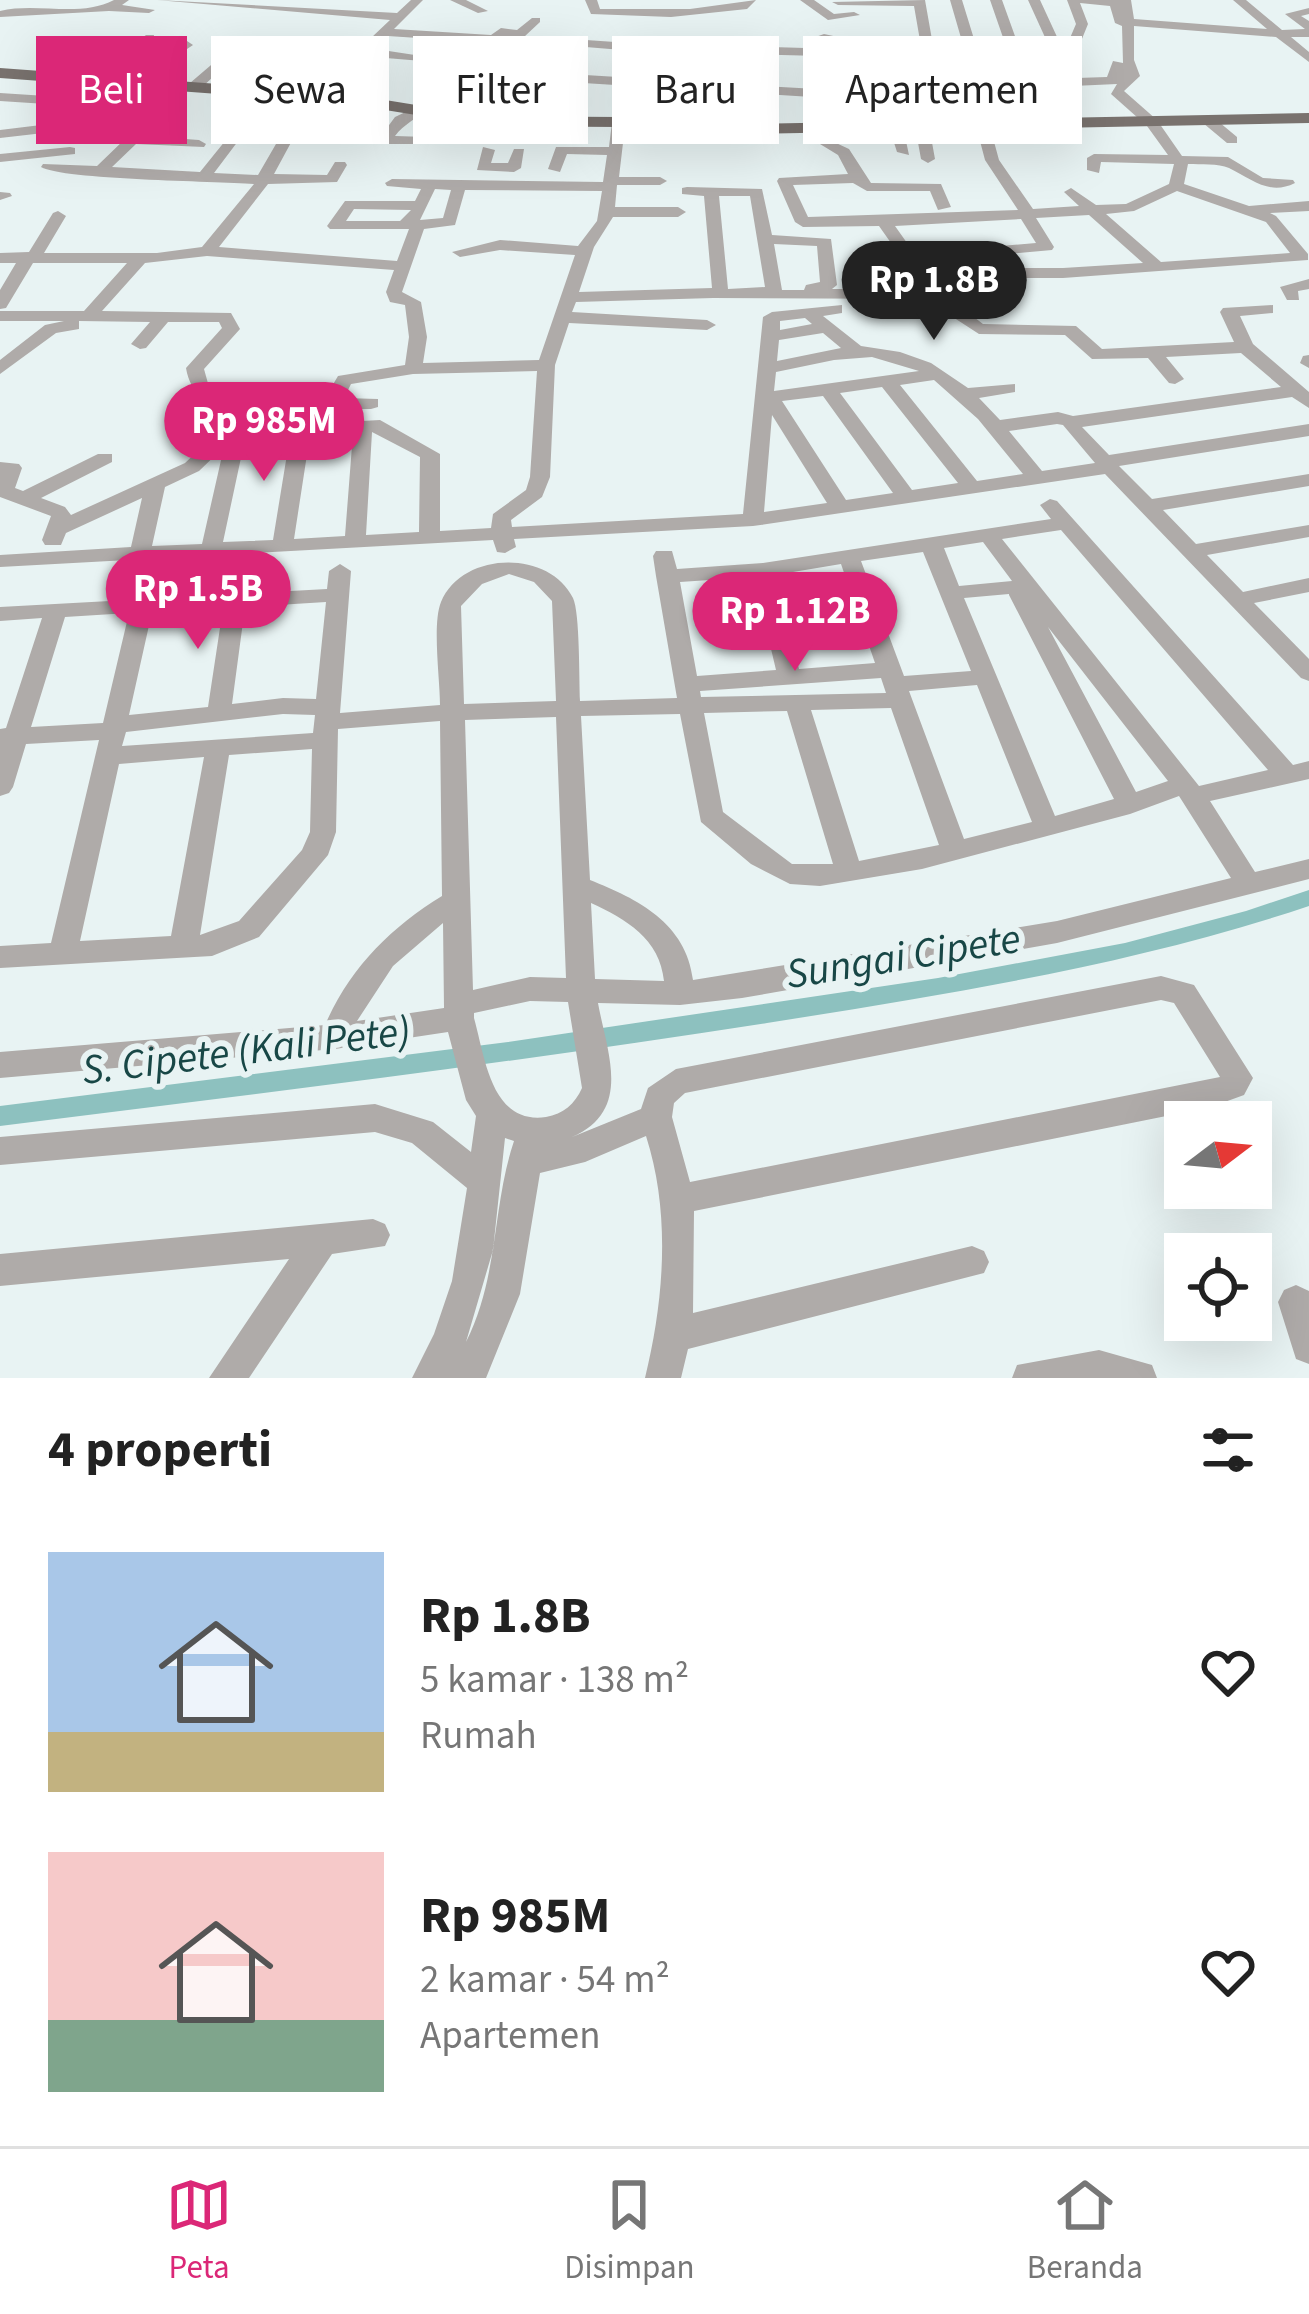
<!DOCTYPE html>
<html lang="id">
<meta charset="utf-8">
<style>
:root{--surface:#fff;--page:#f2f2f2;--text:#222;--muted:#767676;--line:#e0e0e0;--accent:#db2777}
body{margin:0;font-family:"Source Sans 3",sans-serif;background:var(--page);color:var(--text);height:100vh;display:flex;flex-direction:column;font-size:45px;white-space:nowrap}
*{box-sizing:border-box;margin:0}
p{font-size:39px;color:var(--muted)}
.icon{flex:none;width:66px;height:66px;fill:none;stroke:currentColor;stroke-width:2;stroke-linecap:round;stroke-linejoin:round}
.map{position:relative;height:1378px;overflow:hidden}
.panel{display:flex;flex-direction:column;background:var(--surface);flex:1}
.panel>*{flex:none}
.top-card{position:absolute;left:36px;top:36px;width:1239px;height:108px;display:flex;gap:24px}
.needle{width:78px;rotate:74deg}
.fabs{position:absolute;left:1164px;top:1101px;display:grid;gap:24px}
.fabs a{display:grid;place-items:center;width:108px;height:108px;border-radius:0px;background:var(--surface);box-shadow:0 12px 48px #0002;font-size:60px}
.price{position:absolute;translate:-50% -102px;padding:0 27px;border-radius:42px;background:var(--accent);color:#fff;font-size:39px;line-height:78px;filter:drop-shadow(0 3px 6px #0008)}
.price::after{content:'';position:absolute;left:50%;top:72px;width:36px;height:27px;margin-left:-18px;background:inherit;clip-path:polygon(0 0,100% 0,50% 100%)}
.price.on{background:#222;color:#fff}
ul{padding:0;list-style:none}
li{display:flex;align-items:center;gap:36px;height:300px;padding:0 48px}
li span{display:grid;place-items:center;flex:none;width:336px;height:240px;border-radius:0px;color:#555}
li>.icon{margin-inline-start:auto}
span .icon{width:144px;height:144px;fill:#fffc;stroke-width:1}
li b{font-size:51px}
h2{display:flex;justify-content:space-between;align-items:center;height:144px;padding:0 48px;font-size:51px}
.chip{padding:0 42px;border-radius:0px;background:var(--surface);box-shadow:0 12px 48px #0002;font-size:42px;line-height:108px}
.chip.on{background:var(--accent);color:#fff}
.tabs{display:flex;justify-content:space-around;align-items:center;height:168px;border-top:3px solid var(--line);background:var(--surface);font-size:33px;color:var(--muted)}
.tabs a{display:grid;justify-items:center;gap:6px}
.tabs .on{color:var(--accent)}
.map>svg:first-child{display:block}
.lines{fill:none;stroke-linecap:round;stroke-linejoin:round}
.canal{fill:#8dc1bf;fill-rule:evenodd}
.minor{fill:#afaba9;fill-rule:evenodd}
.major{fill:#79726e;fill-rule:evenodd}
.labels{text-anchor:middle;stroke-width:12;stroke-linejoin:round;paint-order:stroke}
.near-water-label{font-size:42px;font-style:italic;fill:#184746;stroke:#e8f3f3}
</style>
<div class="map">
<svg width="1309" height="1378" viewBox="0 0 1309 1378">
<rect width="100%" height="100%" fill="#e8f3f3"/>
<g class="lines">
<path class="canal" d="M1309,890v16c-176,59 -359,88 -542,117 -255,40 -511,71 -767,103v-20l508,-64 430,-64 187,-35 121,-32z"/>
<path class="minor" d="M114,0h15l-7,5 33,5 -6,3 -40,-2 -109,6v-6c37,-9 80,7 114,-11z
M157,0l240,13 14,-13h12l-29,29 97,6 10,-7 16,2 15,-12h8v4l-16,15 -20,-1 -10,7 -106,-7 -36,36 12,-1 18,-21 46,7 -6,4 -36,-3 -14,20 -27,2 -46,49h63l7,4 -2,3 -73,1 -20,37 53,1 8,-13h10l2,3 -10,17 -69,2 -49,63 178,14 12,-32h-79l-3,-3 18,-25h70l6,-12 -34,-3 -2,-3 7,-4 211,3 4,-27 -40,-1 -7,18 -12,-3 8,-22h53l3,-25 7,-4 6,3 6,-35 -159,-10 -20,37 3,3 -20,28h-50l-7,-4 17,-23 23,-11 7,4c-10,10 -21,14 -30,26l31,1 38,-68 41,1 37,-33 117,8 6,4 -6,4 -110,-9 -30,27 231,14 7,-17 6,-4 6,4 -6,18 302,17 10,25h-10l-10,-18 -71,-5 15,55 34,49 46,-3 -15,-14 7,-4 25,17 30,-1 43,-20 5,-20 -73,-2 -2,11 -12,-3v-12l7,-4 74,1 -21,-29 -36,-32 6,-10 -66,3 -226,-45 -8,6 10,4 -6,4 -80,-2 -6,-4 6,-4 64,2 5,-9 14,-5 102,22 -4,-4 -8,-46 -76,-1 -6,-3 93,-2 9,51 7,5 27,6 -18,-62h12l20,65 33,7 -25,-72h12l27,75 35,4 -36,-79h12l24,52 12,-28 -9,-24h64l3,19 133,10 -34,-29h13l36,30 23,-1 -20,-15 24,-6v6l-8,2 8,5v16h-18l18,15v10l-33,-25 -142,-11v34l6,16 -16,15 33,29 25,36 46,1 35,21 30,2 2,3c-26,13 -43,-4 -66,-15 -11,-5 -28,-3 -41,-4l-4,20 65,22 60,-5v10l-39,2 6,3 32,38v6l-245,18h-102l-4,2v24l26,20 93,2 26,23 132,-7 -14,-30 3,-4 50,-3v8l-33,3 13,28 56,48v16l-17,-11 -210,30 27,28 200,-31v12l-190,30 33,33 157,-25v12l-146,24 33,34 113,-19v12l-102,18 36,37 66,-14v14l-55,11 55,56v22l-8,-3 -196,-204 -352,52 -239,13 2,8 -11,6 -8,-1 -4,-12 -493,27v-12l131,-8 11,-49 -76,35 -5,12h-16l-3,-5 9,-24 -51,-19v-35l19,2 3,4 -7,20 8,3 75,-37h14v8l-71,36 24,9 6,8 114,-52 32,-30c-5,-25 -27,-39 -31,-65l36,-40 -3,-6h-51l-22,26 -6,1 -9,-5 19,-22 -71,-1v8l-23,4 -56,41v-14l45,-35 19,-4h-64v-10h84l43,-48h-94l-27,45 -6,1v-19l16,-27h-16v-10l29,-1 24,-39 5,-2 8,5 -22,37h113l45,-6 52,-63c-40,-3 -190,-4 -213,-17l2,-3 54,2 28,-27 -58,-3 -6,-5 -61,7v-8l74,-9 65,-38 5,1v6l-64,39 53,3 27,-26h10v6l-26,24 55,4 7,4 -2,3 -68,-3 -24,23 88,5 68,-84 7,4 -61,81 44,2 29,-50 29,-27 18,-25 56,-53zM1080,3l30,3 5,17 7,3 1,37 -10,-2 -6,16 -30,1 -6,-12 17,-42zM644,87l107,6 11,37 7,4 7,-4 -12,-36 207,13 14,53 33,50 -210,7 -15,-32 60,-2 14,8h63l8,19 13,-3 -10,-23 -70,-1 -22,-34 -15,-7 -2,-13 -7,-4 -7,4 2,15 18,11 10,19 -69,4 -2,3 18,41 8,5 76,-1 24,34 6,2 8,-5 -22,-31 126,-7 15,24 -93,8v6l6,2 103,-9 2,-3 -18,-29 53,-3 54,48 -80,5h-105l-15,7 -3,14h-108l5,-4 -6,-46 -59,-4 -10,-46 -75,-2 -5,1v6l22,2 8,92 -133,4 15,-45 19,-30h65l8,-5 -8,-5h-63l2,-22h43l7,-4 -7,-4h-41l6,-51 6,2 7,-4zM435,189l16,1 -8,28 -23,2zM465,190l137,1 -5,30 -19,25 -78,-6 -48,12 8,5 40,-7 75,5 -36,105 -116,3 4,-26 -6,-35 -19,-10 22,-63 31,-4zM1177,191l89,31 24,31 -129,9 -55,-48 28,-3zM719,196h31l15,91 -37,2zM354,209l57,1 -11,11h-54zM774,244l43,2 3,36 -14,3 -2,5h-22zM207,256l187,14 -8,22 4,10 15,3 4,32 -4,28 -67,11 -13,22h-58l-43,8 -15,-19 -5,-18 36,-40 -9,-16 -129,-2 43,-48zM713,298l227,1 2,11 37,24 86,1 27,24 56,-1 21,25 6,1 9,-5 -18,-22 75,-4 40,34 -208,29 -15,-4 -58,8 -21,-22 36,-6v-8l-47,4 -37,-25 -31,-11 -39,-6 -38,-30 19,-3v-8l-70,7 -9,5 -20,197 -231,13 -1,-7 31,-23 8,-20 5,-112 14,-42 138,7 9,-5 -9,-5 -135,-8 4,-10zM805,318l7,6 -32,6v-9zM823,333l18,15 -64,13 2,-21zM872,357l47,14 -145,20 2,-19 58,-12zM537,371l-7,106 -4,13 -33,24 -2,14 -51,3v-77l-60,-34 -145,8 -4,-12 36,-6 104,-1 7,-2v-8l-34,-1 7,-14 62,-10zM934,380l44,39 45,55 -46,7 -77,-96zM882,387l76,96 -46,7 -72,-97zM823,396l70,97 -47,7 -64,-99zM772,415l55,88 -63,9zM1057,424l6,1 32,38 -53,8 -33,-40zM372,432l48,25 -1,75 -53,3zM353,433l-8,103 -51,3 16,-104zM290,436l-17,104 -50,2 22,-103zM224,447l-22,97 -50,2 13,-59 34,-16z
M450,0h16l22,11 -10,2z
M585,0h12l3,9h90l66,-9 -9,9 -76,8 -80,-3z
M800,0h14l20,14 20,-2 6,3 -32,5z
M146,35h8l-1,6h34l6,4 -6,4h-44l-46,34h-10v-6z
M231,48l10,3 -41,38h-10v-6z
M0,93l77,5 7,4 -7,4 -77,-5z
M1203,117h10l24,20v6h-10l-24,-20z
M922,122l7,4 6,33 -7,4 -7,-4 -6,-33z
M896,123l7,4 6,28 -12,-3 -8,-25z
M70,147l5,1v6l-75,8v-8z
M483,147l12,3 -4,13h17l6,-14h10l-3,19 -7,4 -37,-2z
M0,192l10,1 2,3 -12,4z
M1309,279v10l-11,2 1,9h-12l-7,-13z
M1309,355v13l-9,-5 3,-7z
M1050,499l7,2 236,264 16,-4v18l-99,22 45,71 54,-13v20l-252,64 -315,55 -62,7 -82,-2c9,50 35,107 -26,134l69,-28 7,-21 28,-19 485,-93 33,9 59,93 -9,17 -33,12 -517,104 -1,102 279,-67 12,5 5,11 -5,11 -296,76 -7,29h-36c19,-78 26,-164 1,-242l-61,26 -45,11 -20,121 -34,84h-74l22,-44 18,-53 15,-93 -55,-45 -37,-11 -375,33v-28l375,-33 58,18 38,30 5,-36 -10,-16 -18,-68 -113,17 -335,29v-26l325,-27c25,-57 65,-97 117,-129l-2,-175 -102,8 -2,103 -8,23 -69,82 -47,19 -212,12v-22l51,-3 48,-203 -73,4 -13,43 -4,6 -9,3v-67l6,-1 36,-110 -42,3v-14l327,-18 2,-18 11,-7 11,7 -11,142 100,-8c0,-26 -8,-81 1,-103 21,-51 108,-53 132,-4 7,15 6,81 7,103l97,-3 -21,-122 -3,-20 3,-5h16l5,18 86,-6 288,-44 -11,-14zM1061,530l207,240 -69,16 -197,-247zM983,542l29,39 -53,5 -15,-38zM923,552l48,119 -67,5 -43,-115zM841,564l34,99 -76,6 -24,-94zM509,574l25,8 18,19 4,100 -92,3 -3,-98 21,-22zM754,577l22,93 -79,6 -17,-94zM1009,594v1l105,204 -59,17 -91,-218zM326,602l-10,97 -33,-1 -51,6 13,-97zM223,608l-15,99 -79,8 23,-103zM129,613l-26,110 -72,4 34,-110zM1048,627l120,154 -32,11zM881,678l5,15 -185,4 -1,-6zM977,685l55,137 -68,17 -55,-148zM891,708l48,137 -80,16 -48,-151zM787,711l46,153h-41l-69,-52 -19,-99zM283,714l32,1 -2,18 -191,13 4,-14zM680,714l21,108 50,42 39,20 30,2 102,-17 208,-55 49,-18 52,82 -174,43 -364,59c-7,-57 -55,-81 -103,-100l-9,-164zM556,717l10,261 -36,-1 -57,13 -8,-270zM312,749l-2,83 -8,18 -63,71 -39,14 29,-180zM204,757l-33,179 -91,5 39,-177zM591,903c35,16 69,36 73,78l-69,-2zM443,923l1,85 -87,13 36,-55zM1161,1000l13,3 46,74 -530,105 -18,-65 2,-14 11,-10zM530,1001l38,1 14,86c-7,16 -19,26 -36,29 -55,8 -61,-60 -72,-99v-5zM505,1138l9,3c-22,65 -15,136 -48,201l27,-92z
M373,1219l12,5 5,11 -5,11 -53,8 -83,124h-40l80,-119 -289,27v-32z
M1296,1285l13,6v73l-13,-5 -18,-57 6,-12z
M1099,1350l53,15 5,13h-145l5,-13z"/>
<path class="major" d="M0,68l342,25 142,23 135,1 86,8 604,-12v10l-604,12 -86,-8 -135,-1 -142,-23 -342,-25z"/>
</g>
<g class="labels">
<g class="near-water-label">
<text transform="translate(903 955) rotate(-9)" y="15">Sungai Cipete</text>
<text transform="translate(246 1049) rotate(-7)" y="15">S. Cipete (Kali Pete)</text>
</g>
</g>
</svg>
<div class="fabs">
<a><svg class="needle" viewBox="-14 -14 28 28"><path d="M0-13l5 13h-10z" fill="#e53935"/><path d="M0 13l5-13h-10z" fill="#767676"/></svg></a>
<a><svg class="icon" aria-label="locate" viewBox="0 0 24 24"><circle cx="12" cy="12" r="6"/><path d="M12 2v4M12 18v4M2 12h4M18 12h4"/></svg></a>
</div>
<b class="price on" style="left:934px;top:343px">Rp 1.8B</b>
<b class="price" style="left:264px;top:484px">Rp 985M</b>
<b class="price" style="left:198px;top:652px">Rp 1.5B</b>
<b class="price" style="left:795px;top:674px">Rp 1.12B</b>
<div class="top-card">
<a class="chip on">Beli</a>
<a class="chip">Sewa</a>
<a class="chip">Filter</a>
<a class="chip">Baru</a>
<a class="chip">Apartemen</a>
</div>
</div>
<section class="panel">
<h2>4 properti<svg class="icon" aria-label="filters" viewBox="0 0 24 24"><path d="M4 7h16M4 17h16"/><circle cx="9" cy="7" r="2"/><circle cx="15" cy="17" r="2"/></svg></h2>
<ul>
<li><span style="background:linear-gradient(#a9c7e8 75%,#c2b280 0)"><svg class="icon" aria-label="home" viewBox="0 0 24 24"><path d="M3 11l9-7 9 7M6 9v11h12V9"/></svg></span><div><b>Rp 1.8B</b><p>5 kamar · 138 m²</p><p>Rumah</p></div><svg class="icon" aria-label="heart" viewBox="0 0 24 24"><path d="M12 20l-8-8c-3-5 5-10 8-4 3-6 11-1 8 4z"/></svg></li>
<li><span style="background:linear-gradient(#f6c9c9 70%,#7fa58c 0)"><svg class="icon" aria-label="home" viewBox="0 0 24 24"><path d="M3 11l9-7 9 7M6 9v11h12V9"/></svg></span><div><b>Rp 985M</b><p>2 kamar · 54 m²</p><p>Apartemen</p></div><svg class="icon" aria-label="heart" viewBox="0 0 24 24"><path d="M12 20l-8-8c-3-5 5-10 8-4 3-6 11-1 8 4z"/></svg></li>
</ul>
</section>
<nav class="tabs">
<a class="on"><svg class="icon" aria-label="map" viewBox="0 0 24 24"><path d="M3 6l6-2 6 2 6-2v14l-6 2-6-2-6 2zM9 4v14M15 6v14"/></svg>Peta</a>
<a><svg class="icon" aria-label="saved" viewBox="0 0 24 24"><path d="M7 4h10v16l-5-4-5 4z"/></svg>Disimpan</a>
<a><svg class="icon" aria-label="home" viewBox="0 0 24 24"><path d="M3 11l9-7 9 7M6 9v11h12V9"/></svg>Beranda</a>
</nav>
